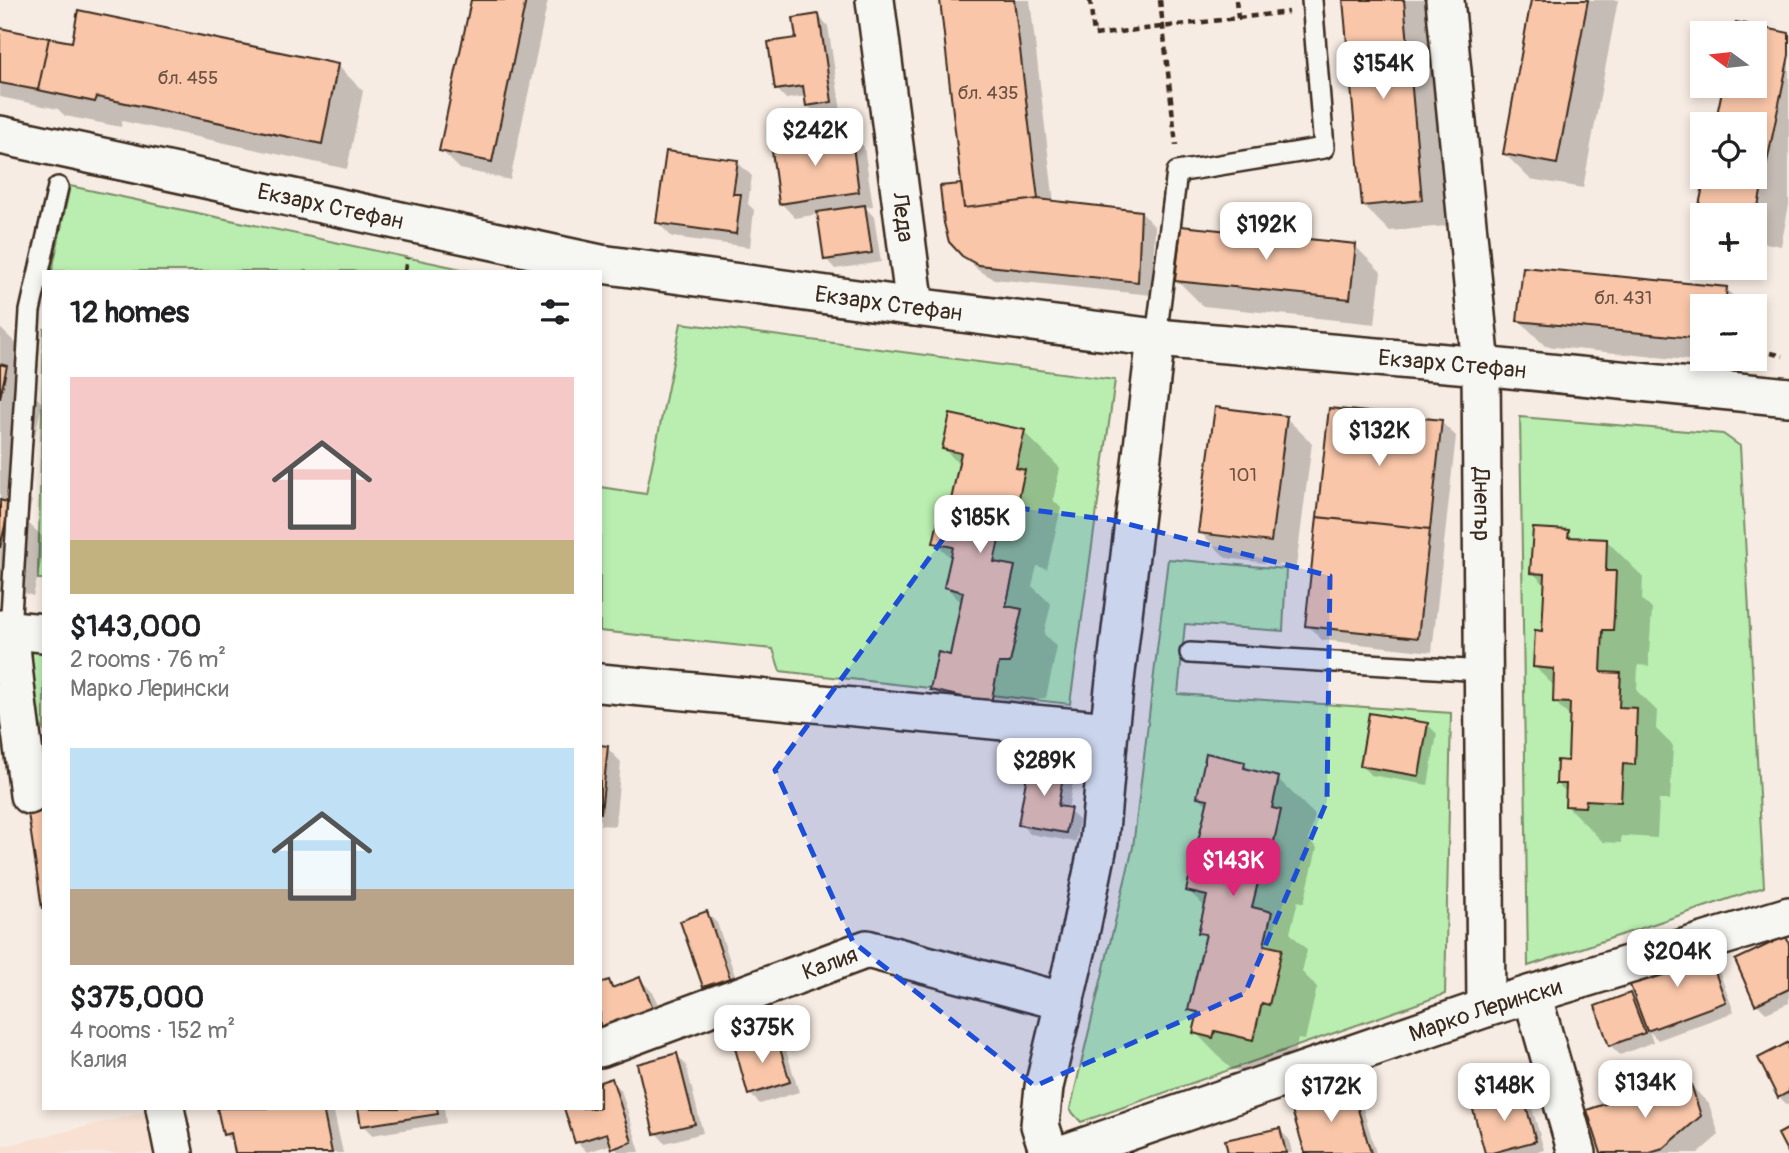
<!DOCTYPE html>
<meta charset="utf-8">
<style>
:root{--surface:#fff;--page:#f6f6f6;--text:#202124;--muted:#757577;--accent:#db2777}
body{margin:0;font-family:Pangolin,sans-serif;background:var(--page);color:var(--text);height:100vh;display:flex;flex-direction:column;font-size:26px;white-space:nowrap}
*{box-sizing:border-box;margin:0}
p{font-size:23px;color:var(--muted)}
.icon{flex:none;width:38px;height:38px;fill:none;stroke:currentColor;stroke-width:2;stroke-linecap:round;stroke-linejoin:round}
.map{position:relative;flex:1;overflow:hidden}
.details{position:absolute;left:42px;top:270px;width:560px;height:840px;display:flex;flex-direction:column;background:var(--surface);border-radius:0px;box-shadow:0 4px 10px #0003}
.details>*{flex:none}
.needle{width:46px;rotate:285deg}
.buttons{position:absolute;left:1690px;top:21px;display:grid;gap:14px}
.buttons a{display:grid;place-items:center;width:77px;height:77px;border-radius:0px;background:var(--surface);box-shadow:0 4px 10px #0003;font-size:35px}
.price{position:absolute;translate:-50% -60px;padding:0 16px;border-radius:14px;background:#fff;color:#222;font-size:23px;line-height:46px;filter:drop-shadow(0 2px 4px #0008)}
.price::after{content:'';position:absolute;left:50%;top:42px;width:21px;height:16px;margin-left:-10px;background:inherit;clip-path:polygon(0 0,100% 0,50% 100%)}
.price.selected{background:var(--accent);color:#fff}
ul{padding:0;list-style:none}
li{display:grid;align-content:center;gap:14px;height:371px;padding:0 28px}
li span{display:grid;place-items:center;height:217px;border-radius:0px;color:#555}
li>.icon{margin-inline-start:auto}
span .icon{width:126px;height:126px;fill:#fffc;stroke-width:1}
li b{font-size:30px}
h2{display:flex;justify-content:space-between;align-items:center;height:84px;padding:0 28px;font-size:30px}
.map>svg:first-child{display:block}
.built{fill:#f8e1d2}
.green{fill:#b9eeb0;stroke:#7a8c67;stroke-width:2}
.shadow{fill:#0003}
.building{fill:#f9c6a9;stroke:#3b2a1e;stroke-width:2}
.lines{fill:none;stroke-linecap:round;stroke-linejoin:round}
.service-casing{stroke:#3b2a1e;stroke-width:24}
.minor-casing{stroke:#3b2a1e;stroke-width:42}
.path{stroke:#3b2a1e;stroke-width:4.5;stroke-dasharray:7 5;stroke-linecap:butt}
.service{stroke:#f6f6f2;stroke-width:19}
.minor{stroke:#f6f6f2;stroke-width:37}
.marked{fill:#1d4ed8;fill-opacity:0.2;stroke:#1d4ed8;stroke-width:5;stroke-dasharray:14 9;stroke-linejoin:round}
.labels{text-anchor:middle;stroke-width:7;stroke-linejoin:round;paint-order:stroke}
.number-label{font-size:19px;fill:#6a5141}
.street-label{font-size:23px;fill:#3b2a1e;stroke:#f6f6f2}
</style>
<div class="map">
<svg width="1789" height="1153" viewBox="0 0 1789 1153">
<rect width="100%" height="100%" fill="#f7ece3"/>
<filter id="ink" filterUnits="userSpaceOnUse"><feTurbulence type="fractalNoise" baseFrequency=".0143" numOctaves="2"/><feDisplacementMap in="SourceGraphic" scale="14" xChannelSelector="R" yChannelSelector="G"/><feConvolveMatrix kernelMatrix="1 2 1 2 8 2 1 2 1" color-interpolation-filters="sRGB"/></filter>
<g filter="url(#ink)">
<path class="built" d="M163,1108l8,45h-171v-6z"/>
<path class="green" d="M70,186l401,85h-419z
M681,323l434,57 -45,324 -290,-33 -7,-22 -173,-18v-144l46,7z
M44,328v251h-6z
M1520,417l203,17 17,12 24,441 -236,79z
M1168,559l118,10 -3,62 -98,-7 -7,70 273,19 -6,281 -364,128 -11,-12 63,-263z
M32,650l12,1v80c-14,-18 -13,-59 -12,-81z"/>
<path class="shadow" d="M473,0h75l-38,180 -50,-11 -19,-19z
M941,0h89l24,203 87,9 14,15 -3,68 -158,-16 -16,-9 -15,-16 -21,-66 21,-2z
M1345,0h81l21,226 -58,5 -26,-26z
M1532,0h86l-35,188 -53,-9 -26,-26z
M819,16l9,10 13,85 -24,3 -10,-9 -1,-9 -20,3 -9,-10 21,-50z
M1738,24l51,10v171l-8,41 -26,-5v-26h-49l-6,-6 7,-32h48v-53h-38l8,-38h30v-53h-19z
M0,30l73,15 265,21 25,25 -16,78 -225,-48 -1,6 -56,-11 -7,-7 -58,-12z
M850,133l14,14 9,59 -8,1 9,10 7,45 -46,7 -9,-10 -7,-45 -24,4 -14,-15z
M737,162l15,14 -4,28 6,6 -4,37 -78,-10 -14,-14z
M1355,246l26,26 -6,52 -172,-18 -26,-26z
M1726,289l18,17h-41v53h44v7l-202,-20 -26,-26z
M0,328l39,37 -7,28 10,10 -12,57 -17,22 19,19 -5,21 17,16v12l-11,46 -8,-3 -8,40 -17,-4z
M1286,418l26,25 -16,124 -70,-9 -26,-26z
M1441,422l15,14 -24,216 -110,-12 -15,-15z
M1024,432l36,36 -7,32 8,8 -14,61 -10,-3 -5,20 19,18 -7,30 13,13 -11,51 -11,1 -8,39 -58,-12 -37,-37 19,-32 12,-53 -17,-17 6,-28 -17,-17 13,-21 12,-56 -16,-16z
M1568,532l7,7 32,2 36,36 -1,23 10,9 -3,45v12l-11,-1 -1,26 20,20 -1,18 17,17 -3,54h-11l-2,38 -36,-2v7l-18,-1 -37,-37 1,-12 -10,-10 12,-20 2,-45 -16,-16v-15l-20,-20 8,-34 3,-47 -14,-14z
M1428,725l9,9 -9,51 -57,-10 -10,-9z
M600,747l7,1 14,14 -6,64 -15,-1z
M1244,764l9,8 25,7 37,36 -6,25 8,8 -13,55 -6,-2 -8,32 17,17 -5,22 15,15 -12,53 -7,-1 -9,36 -38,-8 -2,6 -18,-4 -36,-37 3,-14 -8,-9 16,-71 -6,-6 6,-24 -18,-18 20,-84 -10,-10z
M1064,766l10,10 -6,34 11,10 -3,22 -46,-8 -10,-10z
M707,913l10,10 22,64 -25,9 -10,-10z
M1785,939l4,3v61l-23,10 -9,-9z
M1706,950l9,10 19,52 -76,28 -9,-9 4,11 -33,13 -10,-10 20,-50 8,9z
M640,979l14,15 16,38 -70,29 8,-79 8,7z
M775,1037l10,10 14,45 -39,12 -10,-10z
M1789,1044v62l-10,-9z
M677,1055l9,10 17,68 -38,10 -9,-10z
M611,1080l10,10 19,62 -21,1 -6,-9 -26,8 -10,-10 -11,-34h34z
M1690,1085l19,19 10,31 -21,18h-95z
M1350,1088l10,10 16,55h-70z
M1522,1094l9,10 13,46 -10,3h-47z
M219,1108h114l10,45h-106l-2,-8 -11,-11z
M360,1108h84l2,15 -74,12 -9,-10z
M1279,1130l10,9 3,14h-62z"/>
<path class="building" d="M471,0h55l-34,162 -53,-11z
M940,0h74l24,199 -74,9z
M1343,0h61l18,200 -60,6z
M1531,0h57l-31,164 -54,-10z
M78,10l260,54 -16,80 -225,-47 -2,5 -57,-12 11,-52 23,4z
M819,14l13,88 -26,4 -3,-20 -28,4 -7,-48 28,-4 -3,-20z
M1736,22l53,11v22l-34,166v-6h-29l-28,-5 7,-33h50v-53h-40l8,-38h32v-53h-21z
M0,28l49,10 -11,52 -38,-7z
M851,131l8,61 -80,12 -8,-61z
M666,151l72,9 -5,34h8l-5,40 -80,-11z
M961,184l3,24 74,-9 103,12 -3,71 -160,-17 -16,-9 -13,-14 -5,-19 -4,-37z
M865,205l7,48 -48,7 -7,-48z
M1181,226l175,18 -6,55 -175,-18z
M1523,267l204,20 -2,19h-22v33l-186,-18z
M0,364l7,2 -7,32z
M1215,407l72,9 -16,126 -73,-9z
M1329,408l113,12 -12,109 -113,-12z
M950,414l75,16 -9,38 9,2 -14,64 -10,-3 -7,31 21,4 -9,40 16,3 -12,54h-11l-8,40 -61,-13 8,-38 12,3 13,-63 -19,-5 9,-40 -20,-4 6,-26 8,2 14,-66 -19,-4z
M0,500l10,3 -10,45z
M1317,517l113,12 -12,109 -113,-12z
M1533,528l36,2 -1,7 39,2 -1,32h10l-2,45 -1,14h-10l-2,42 20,1 -2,34 18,1 -2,57 -12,-1 -2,38 -35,-2 -1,7 -20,-1 1,-22h-10l1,-24 11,1 2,-58 -17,-1 1,-33 -21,-2 2,-37 7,1 3,-57 -15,-1z
M1369,713l59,10 -9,53 -59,-10z
M600,745l8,1 -7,67h-1z
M1206,753l39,9 -1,6 35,9 -7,31 9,2 -13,58 -6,-2 -10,41 20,5 -8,33 18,4 -13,56 -7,-2 -9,37 -38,-9 -2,7 -20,-5 5,-21 -10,-2 18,-76 -8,-1 9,-37 -21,-5 22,-92 -11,-2z
M1030,758l35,7 -7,41 13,2 -5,25 -48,-8z
M44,810v98h-2l-14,-95z
M707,911l23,67 -27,9 -23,-66z
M1786,936l3,8v45l-34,16 -20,-45z
M1706,948l20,54 -79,29 -20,-54z
M640,977l17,41 -57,23v-58l9,-3 3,8z
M1630,993l15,40 -36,13 -14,-40z
M776,1035l14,47 -42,13 -13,-47z
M1789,1042v50l-11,6 -20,-40z
M677,1053l18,71 -41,10 -17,-70z
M612,1078l20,64 -20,7 -5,-16 -32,10 -11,-35h36v-26z
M1691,1084l10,32 -38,33 -13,4h-49l-14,-43 74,-25z
M1351,1086l20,67h-66l-15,-49z
M1522,1092l14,49 -44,12h-7l-13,-47z
M217,1108h106l9,45h-97l-4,-20 -8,2z
M358,1108h79l1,6 -77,12z
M1280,1128l6,25h-58l-3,-13z
M1789,1128v25h-1l-10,-19z"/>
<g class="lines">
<defs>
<path id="service" d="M1156,338l21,-166 147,-24 -12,-148
M10,630l20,-319 28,-124
M1190,653l293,18"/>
<g id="minor">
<path id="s1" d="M875,0l40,307"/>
<path id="s2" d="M1445,0l36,366 5,642"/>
<path id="s3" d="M0,135l601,129 314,43 241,31 325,28 308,31"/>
<path d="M0,629l44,4"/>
<path d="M10,630c3,55 13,110 19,165"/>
<path d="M600,683l509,48 -10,110 -22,107 -33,139 -4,38 9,28"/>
<path d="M1109,731l47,-393"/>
<path d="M1532,994l45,159"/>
<path id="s4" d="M600,1048l267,-99 198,53"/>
<path d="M165,1108l9,45"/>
<path id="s5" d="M1066,1153l420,-145 303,-92"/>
</g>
</defs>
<use href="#service" class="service-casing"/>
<use href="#minor" class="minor-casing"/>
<path class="path" d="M1090,0l4,35 194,-23
M1160,0l16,145
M1236,0l2,18
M405,271l2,-13
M1771,353l12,3"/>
<use href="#service" class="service"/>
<use href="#minor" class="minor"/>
</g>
</g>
<path class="marked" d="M970,502l142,18 218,56 -3,225 -82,192 -210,93 -182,-144 -78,-172z"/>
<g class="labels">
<g class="number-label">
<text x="188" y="84">бл. 455</text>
<text x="988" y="99">бл. 435</text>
<text x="1623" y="304">бл. 431</text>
<text x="1243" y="481">101</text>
</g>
<g class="street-label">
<text dy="8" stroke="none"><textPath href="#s3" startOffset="338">Екзарх Стефан</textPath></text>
<text dy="8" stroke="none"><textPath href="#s1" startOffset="219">Леда</textPath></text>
<text dy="8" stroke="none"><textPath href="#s3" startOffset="905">Екзарх Стефан</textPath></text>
<text dy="8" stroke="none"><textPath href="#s3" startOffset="1472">Екзарх Стефан</textPath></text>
<text dy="8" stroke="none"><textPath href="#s2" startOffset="506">Днепър</textPath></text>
<text dy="8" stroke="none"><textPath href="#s4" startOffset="245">Калия</textPath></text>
<text dy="8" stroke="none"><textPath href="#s5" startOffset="443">Марко Лерински</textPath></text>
</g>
</g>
</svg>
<div class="buttons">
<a><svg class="needle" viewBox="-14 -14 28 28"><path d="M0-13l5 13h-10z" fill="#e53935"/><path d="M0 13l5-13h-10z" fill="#757577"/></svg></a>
<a><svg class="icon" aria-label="locate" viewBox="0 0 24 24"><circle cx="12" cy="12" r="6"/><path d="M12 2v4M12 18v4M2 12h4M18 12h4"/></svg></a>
<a>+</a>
<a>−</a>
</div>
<b class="price" style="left:1383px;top:101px">$154K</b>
<b class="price" style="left:815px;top:168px">$242K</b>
<b class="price" style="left:1266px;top:262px">$192K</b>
<b class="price" style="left:1379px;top:468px">$132K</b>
<b class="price" style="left:980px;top:555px">$185K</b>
<b class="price" style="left:1044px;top:798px">$289K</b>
<b class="price selected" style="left:1233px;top:898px">$143K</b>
<b class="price" style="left:1677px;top:989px">$204K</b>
<b class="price" style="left:762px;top:1065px">$375K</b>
<b class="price" style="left:1645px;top:1120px">$134K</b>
<b class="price" style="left:1504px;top:1123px">$148K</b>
<b class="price" style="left:1331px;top:1124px">$172K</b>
<section class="details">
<h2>12 homes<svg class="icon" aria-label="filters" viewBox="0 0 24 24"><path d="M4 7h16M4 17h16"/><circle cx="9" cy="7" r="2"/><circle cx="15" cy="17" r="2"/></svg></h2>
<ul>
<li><span style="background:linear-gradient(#f6c9c9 75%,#c2b280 0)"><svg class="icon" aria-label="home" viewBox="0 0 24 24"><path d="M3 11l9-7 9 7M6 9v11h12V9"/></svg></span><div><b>$143,000</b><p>2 rooms · 76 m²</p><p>Марко Лерински</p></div></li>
<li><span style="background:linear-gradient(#bfe0f5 65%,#b9a48a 0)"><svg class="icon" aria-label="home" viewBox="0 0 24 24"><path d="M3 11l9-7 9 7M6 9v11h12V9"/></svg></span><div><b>$375,000</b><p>4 rooms · 152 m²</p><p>Калия</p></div></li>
</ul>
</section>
</div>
